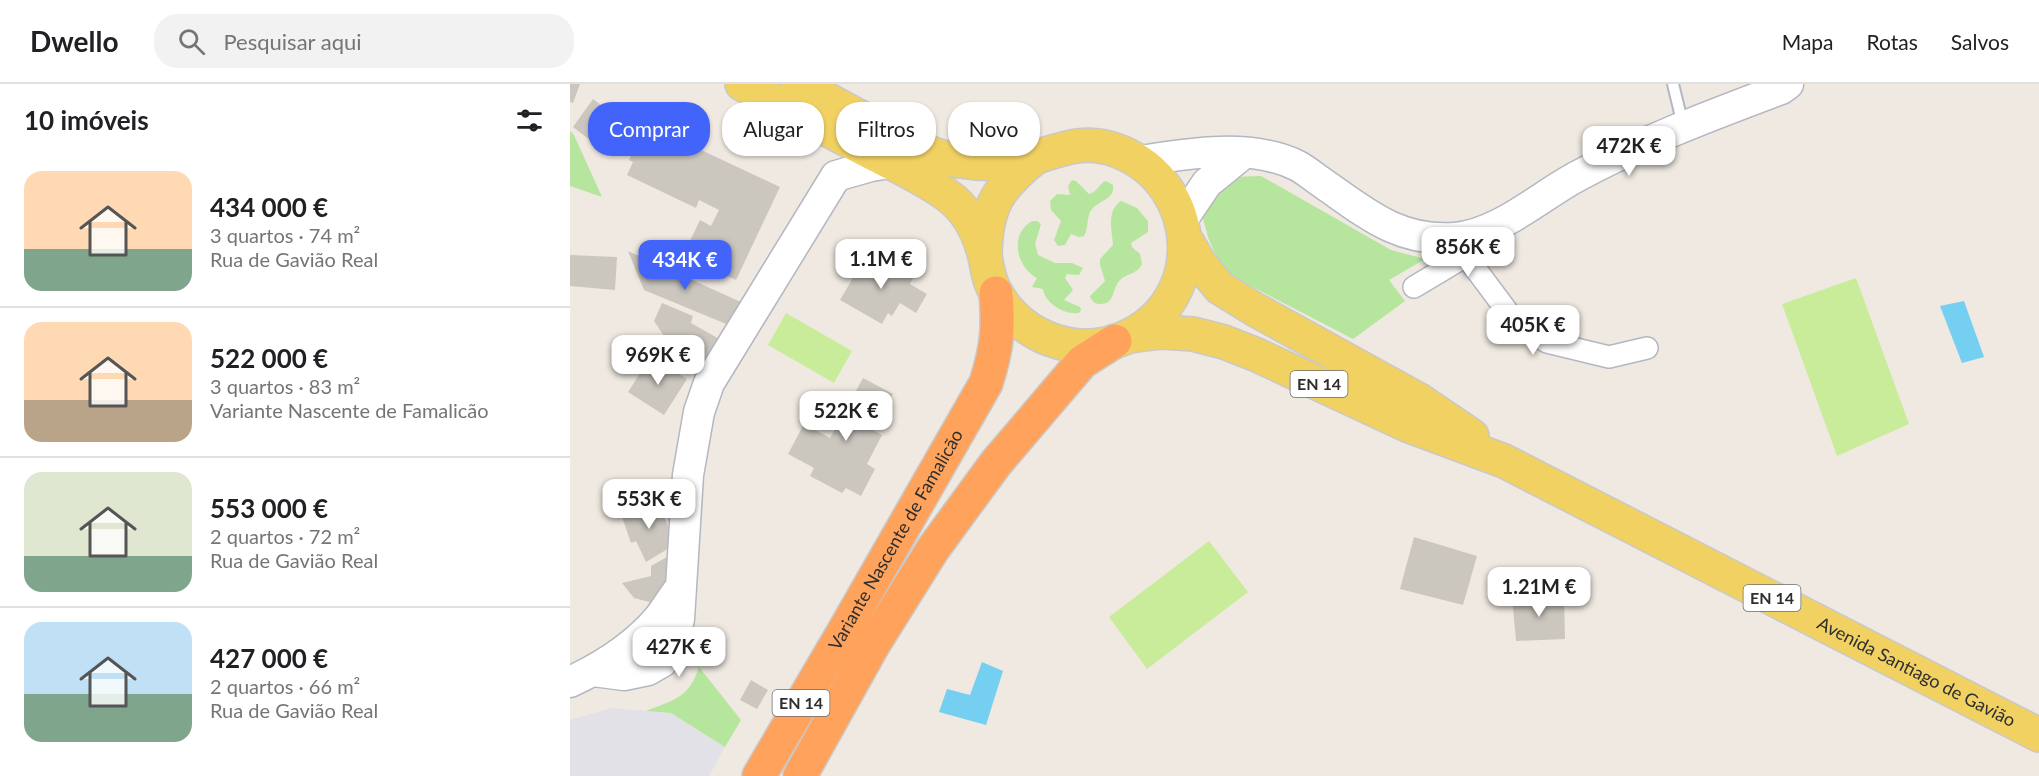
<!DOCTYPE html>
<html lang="pt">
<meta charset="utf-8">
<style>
:root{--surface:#fff;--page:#f2f2f2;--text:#202124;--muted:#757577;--line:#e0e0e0;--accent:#4264fb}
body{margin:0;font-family:Lato,sans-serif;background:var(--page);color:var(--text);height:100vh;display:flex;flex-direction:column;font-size:22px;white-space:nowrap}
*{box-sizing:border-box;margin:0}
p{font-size:20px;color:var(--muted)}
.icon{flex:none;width:33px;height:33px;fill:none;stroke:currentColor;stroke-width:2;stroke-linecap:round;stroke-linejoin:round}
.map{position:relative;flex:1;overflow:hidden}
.side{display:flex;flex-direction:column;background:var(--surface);width:570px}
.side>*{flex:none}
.top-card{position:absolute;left:18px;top:18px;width:570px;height:54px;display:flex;gap:12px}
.price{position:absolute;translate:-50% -51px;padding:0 14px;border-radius:12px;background:#fff;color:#222;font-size:20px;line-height:39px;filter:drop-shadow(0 2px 3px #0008)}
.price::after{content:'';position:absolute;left:50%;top:36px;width:18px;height:14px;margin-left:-9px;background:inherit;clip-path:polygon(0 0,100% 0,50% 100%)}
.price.active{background:var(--accent);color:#fff}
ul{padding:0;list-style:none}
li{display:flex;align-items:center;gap:18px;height:150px;padding:0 24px}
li+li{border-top:2px solid var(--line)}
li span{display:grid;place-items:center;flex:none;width:168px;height:120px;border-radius:18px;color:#555}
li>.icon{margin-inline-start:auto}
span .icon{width:72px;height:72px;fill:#fffc;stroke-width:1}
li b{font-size:26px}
h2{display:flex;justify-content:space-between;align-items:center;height:72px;padding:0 24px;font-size:26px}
.chip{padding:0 21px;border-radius:24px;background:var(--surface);box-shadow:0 2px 4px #0004;font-size:21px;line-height:54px}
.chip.active{background:var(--accent);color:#fff}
header{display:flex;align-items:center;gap:36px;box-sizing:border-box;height:84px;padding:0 30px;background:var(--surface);border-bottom:2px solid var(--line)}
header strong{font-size:28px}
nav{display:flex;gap:33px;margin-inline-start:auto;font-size:21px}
.search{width:420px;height:54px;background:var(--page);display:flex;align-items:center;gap:15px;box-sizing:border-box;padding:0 21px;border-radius:24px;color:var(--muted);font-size:22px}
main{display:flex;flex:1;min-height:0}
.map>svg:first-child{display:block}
.industrial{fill:#e3e1e8}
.green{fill:#b6e59e}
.pitch{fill:#c9ec9a}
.water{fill:#75cff0}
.building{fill:#cbc7bf}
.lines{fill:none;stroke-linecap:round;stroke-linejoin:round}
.lane-casing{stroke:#b4b7c1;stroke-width:14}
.street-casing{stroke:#b4b7c1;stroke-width:24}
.secondary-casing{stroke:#b4b7c1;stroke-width:33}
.primary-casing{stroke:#c9c9c9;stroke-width:36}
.highway-casing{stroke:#c9c9c9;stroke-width:36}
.lane{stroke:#fff;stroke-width:10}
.street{stroke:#fff;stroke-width:21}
.secondary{stroke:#fff;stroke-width:30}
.primary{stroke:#f2d163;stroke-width:33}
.highway{stroke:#ffa35c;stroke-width:33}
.labels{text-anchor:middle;stroke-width:5;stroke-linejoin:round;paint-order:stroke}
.shield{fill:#fff;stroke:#6d6d6d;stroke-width:1.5}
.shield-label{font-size:16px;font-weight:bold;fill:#2e2e2e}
.street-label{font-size:18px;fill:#2e2e2e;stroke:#fff}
</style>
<header>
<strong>Dwello</strong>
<div class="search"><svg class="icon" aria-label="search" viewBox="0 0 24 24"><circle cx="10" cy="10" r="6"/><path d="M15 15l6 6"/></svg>Pesquisar aqui</div>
<nav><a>Mapa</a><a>Rotas</a><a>Salvos</a></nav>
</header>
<main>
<section class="side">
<h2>10 imóveis<svg class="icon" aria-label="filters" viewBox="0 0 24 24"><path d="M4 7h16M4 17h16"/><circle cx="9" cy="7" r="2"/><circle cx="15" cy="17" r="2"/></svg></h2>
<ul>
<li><span style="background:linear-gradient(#ffd9b3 65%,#7fa58c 0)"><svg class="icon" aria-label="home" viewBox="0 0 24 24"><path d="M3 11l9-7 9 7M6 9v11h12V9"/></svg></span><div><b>434 000 €</b><p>3 quartos · 74 m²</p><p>Rua de Gavião Real</p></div></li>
<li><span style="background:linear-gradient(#ffd9b3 65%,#b9a48a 0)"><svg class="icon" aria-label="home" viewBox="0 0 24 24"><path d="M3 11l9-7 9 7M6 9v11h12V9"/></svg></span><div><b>522 000 €</b><p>3 quartos · 83 m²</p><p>Variante Nascente de Famalicão</p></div></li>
<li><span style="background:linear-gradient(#dfe7d0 70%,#7fa58c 0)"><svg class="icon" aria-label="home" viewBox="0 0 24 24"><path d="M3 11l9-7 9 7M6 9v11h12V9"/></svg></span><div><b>553 000 €</b><p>2 quartos · 72 m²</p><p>Rua de Gavião Real</p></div></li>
<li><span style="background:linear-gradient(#bfe0f5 60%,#7fa58c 0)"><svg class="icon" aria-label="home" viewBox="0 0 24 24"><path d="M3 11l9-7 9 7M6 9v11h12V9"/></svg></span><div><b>427 000 €</b><p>2 quartos · 66 m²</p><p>Rua de Gavião Real</p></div></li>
</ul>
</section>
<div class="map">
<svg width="1469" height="692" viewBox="0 0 1469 692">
<rect width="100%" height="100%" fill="#efe9e1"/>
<path class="industrial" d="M41,624l60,5 54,34 -16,29h-139v-56z"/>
<path class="green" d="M0,47l4,4 28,62 -32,-11z
M691,92l130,74 34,9 -36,21 16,21 -52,38 -131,-68 -14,-34 -8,-29 33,-31z
M502,96l4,1 13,13c9,-2 9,-10 17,-13l7,4c2,14 -13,15 -21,24 -6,7 -3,19 -8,27l-5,1 -8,-3 -6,11 -7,1 -4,-6 7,-19 -10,-11 -1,-9 7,-7 13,1 -2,-9z
M551,117l16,7 11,13v11l-17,11 1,4 8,7 2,10c-4,10 -15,9 -22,16 -8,8 -5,25 -20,24 -6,0 -8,-3 -10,-8l15,-15 -5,-16v-6l13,-14c-1,-15 -7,-34 8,-44z
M462,137h5l4,3 -6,20 3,11 17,8h17l11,5 -4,7 -12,-1 -2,4 8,12 -9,10 16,7 1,3 -2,3c-14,2 -34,-9 -36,-24l-11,-2 5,-9c-21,-11 -28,-44 -5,-57z
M129,583l42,53 -16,27 -54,-34 -25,-2c28,-11 43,-13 53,-44z"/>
<path class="pitch" d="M1286,194l53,146 -72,32 -55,-152z
M216,229l66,38 -18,32 -66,-38z
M639,457l39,51 -101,77 -38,-52z"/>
<path class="water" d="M1394,217l20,56 -22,6 -22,-57z
M412,578l21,9 -17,54 -47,-13 8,-23 23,6z"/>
<path class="building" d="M0,0h10l-7,19 -3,-1z
M23,15l27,20 -21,28 -26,-20z
M80,42l130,61 -44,93 -46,-21 7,-15 -7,-3 10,-21 11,6 8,-16 -20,-10 -3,8 -69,-33 6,-13 -4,-2 11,-23 4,2z
M58,167l115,52 -12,23 -87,-36z
M298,168l45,26 -3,6 17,10 -11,19 -16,-10 -8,13 -4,-3 -6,11 -42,-24z
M0,171l47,2 -2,33 -45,-4z
M92,219l31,13 -2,7 30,17 -15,32 -17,-6 -14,-13 -21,-32z
M81,272l36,23 -23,36 -36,-23z
M293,294l30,16 -20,36 9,5 -15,29 8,5 -14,27 -15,-8 -4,5 -32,-17 4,-8 -26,-14 16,-30 26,14z
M86,415l20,45 -30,18 -10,-21 -5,2 -9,-26z
M844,453l63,19 -14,49 -63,-16z
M102,470l-5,36 -14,13 -19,-5 -12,-15 29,-7v-10z
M994,511l1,44 -49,2 -4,-45z
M181,596l17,10 -11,19 -17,-9z"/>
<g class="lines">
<defs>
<path id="lane" d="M1103,0l10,41"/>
<path id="street" d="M896,172l44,59 37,27 62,15 38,-9
M844,203l52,-31 9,-10"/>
<path id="secondary" d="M571,77c47,-8 112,-18 157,5 9,5 17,12 26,18 43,30 75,58 131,54 44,-4 84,-41 121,-61 66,-36 136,-62 205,-88l7,-5
M612,136l25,-37 37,-30
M23,587l31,4 24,-5 14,-8 12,-20 5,-23 9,-144 11,-63 10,-29 127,-207 35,-10 19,-3
M0,598c32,-15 65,-36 88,-63 8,-10 14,-21 22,-31"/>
<g id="primary">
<path d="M172,0c41,22 82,44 124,66 27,14 56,27 81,45 21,15 32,37 38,62 3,13 4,25 11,36 25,44 79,65 126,46 87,-35 81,-155 -4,-188 -45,-18 -74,11 -116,12 -13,1 -30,0 -43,-2 -29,-5 -54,-20 -80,-34 -27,-14 -54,-29 -81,-43"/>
<path d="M615,154l15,26 20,24 34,21 165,91 53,36"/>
<path d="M415,170c1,-48 13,-67 51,-97"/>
<path id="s1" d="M559,252l33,-4 31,2 31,8 33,13 150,70 97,36 535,274"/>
</g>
<g id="highway">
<path id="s2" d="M189,692l85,-145 142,-248c11,-35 13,-54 10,-90"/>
<path d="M230,692l73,-131 60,-96 63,-86 86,-101 33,-21"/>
</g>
</defs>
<use href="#lane" class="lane-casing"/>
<use href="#street" class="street-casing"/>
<use href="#secondary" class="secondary-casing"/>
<use href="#primary" class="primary-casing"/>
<use href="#highway" class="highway-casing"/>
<use href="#lane" class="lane"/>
<use href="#street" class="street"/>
<use href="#secondary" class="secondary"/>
<use href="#primary" class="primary"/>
<use href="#highway" class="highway"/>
</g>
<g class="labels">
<g class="shield">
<rect x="720.5" y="287" width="57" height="26" rx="4.5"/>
<rect x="1173.5" y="501" width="57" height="26" rx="4.5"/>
<rect x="202.5" y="606" width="57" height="26" rx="4.5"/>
</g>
<g class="shield-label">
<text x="749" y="306">EN 14</text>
<text x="1202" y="520">EN 14</text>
<text x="231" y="625">EN 14</text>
</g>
<g class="street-label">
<text dy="6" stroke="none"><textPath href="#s2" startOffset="273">Variante Nascente de Famalicão</textPath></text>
<text dy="6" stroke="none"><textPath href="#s1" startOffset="864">Avenida Santiago de Gavião</textPath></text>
</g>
</g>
</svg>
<b class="price" style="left:1059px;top:93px">472K €</b>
<b class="price" style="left:898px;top:194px">856K €</b>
<b class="price" style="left:311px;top:206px">1.1M €</b>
<b class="price active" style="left:115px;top:207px">434K €</b>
<b class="price" style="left:963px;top:272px">405K €</b>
<b class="price" style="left:88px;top:302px">969K €</b>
<b class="price" style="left:276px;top:358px">522K €</b>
<b class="price" style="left:79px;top:446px">553K €</b>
<b class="price" style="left:969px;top:534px">1.21M €</b>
<b class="price" style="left:109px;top:594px">427K €</b>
<div class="top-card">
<a class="chip active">Comprar</a>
<a class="chip">Alugar</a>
<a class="chip">Filtros</a>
<a class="chip">Novo</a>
</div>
</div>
</main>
